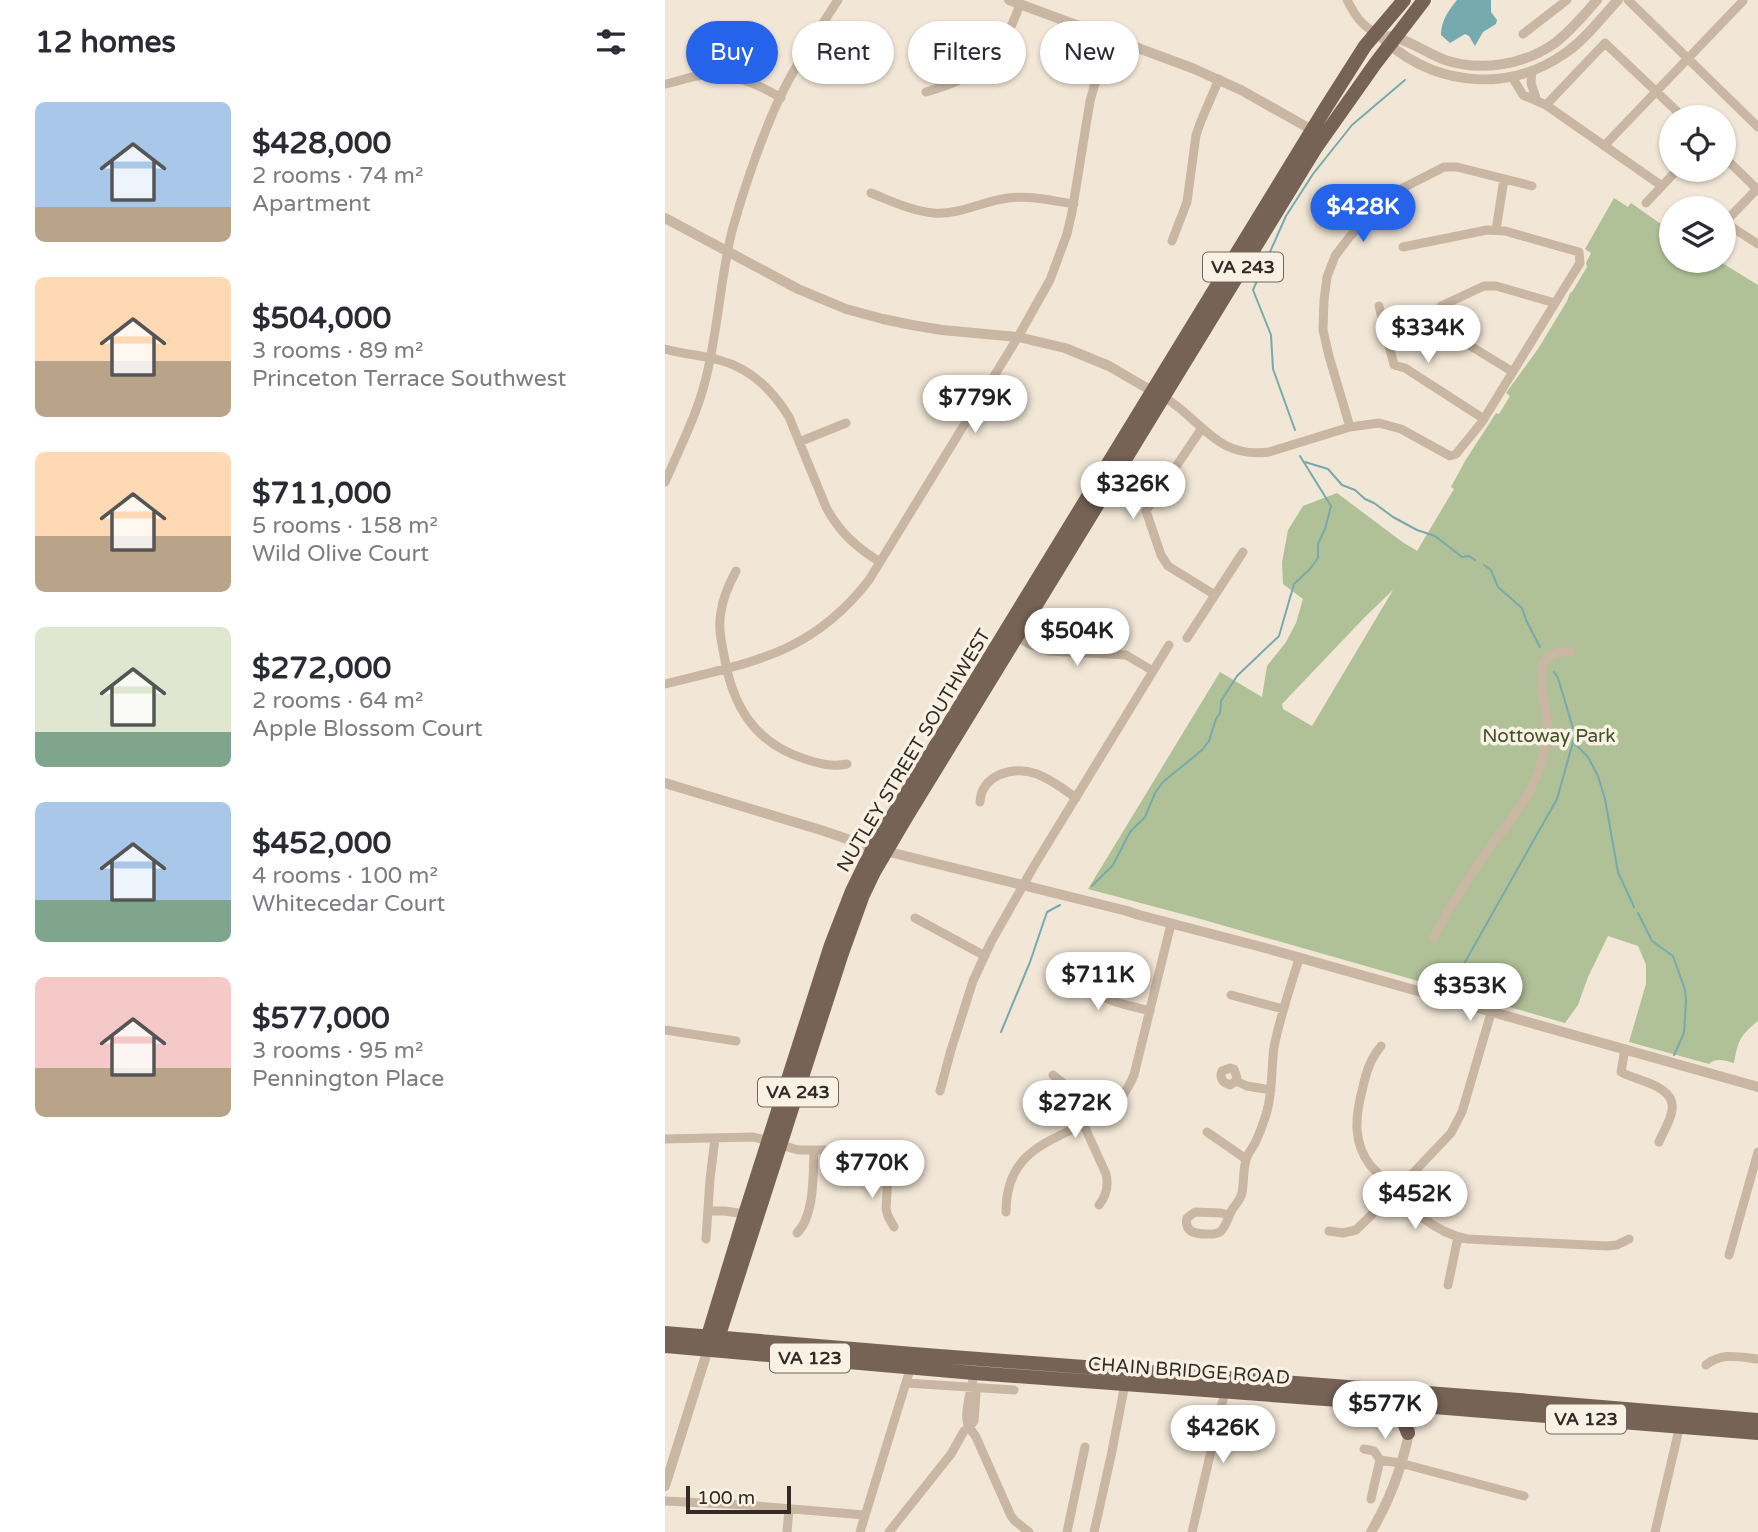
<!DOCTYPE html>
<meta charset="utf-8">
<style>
:root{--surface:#fff;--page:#f7f7f7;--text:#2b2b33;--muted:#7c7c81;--accent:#2563eb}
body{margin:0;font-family:"Varela Round",sans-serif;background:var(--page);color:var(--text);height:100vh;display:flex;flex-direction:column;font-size:26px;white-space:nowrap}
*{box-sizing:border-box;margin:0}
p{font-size:23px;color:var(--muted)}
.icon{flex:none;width:38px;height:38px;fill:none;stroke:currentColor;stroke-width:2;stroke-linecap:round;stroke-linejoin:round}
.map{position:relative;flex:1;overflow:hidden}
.side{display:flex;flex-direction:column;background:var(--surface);width:665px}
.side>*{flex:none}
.banner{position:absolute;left:21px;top:21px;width:665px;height:63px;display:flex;gap:14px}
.tools{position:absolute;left:994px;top:105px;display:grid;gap:14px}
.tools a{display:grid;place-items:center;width:77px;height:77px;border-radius:50%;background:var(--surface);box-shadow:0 2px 5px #0004;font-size:35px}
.scale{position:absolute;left:21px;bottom:18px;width:105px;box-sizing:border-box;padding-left:7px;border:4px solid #342b26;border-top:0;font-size:19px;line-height:24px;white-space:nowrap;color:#342b26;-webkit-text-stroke:5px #f9f1e4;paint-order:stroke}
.price{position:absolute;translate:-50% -60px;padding:0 16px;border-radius:24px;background:#fff;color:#222;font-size:23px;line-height:46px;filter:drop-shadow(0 2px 4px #0008)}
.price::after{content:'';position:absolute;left:50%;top:42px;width:21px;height:16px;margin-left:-10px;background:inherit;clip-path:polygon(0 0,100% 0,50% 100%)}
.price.active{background:var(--accent);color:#fff}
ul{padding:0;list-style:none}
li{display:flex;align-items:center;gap:21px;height:175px;padding:0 35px}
li span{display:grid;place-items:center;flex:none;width:196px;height:140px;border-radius:10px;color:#555}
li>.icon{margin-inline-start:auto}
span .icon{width:84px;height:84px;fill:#fffc;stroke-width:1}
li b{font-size:30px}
h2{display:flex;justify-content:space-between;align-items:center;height:84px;padding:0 35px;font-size:30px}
.chip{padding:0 24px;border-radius:32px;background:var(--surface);box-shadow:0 2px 5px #0004;font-size:24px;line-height:63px}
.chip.active{background:var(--accent);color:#fff}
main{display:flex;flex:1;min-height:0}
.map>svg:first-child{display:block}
.green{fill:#b1c197;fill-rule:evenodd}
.water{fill:#76aaaf}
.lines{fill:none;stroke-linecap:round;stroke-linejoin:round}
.stream{stroke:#76aaaf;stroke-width:2}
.minor{stroke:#cab7a3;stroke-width:9}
.tertiary{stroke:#cab7a3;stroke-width:10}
.primary{stroke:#776356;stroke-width:14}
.labels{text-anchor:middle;stroke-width:7;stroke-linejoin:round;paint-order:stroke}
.shield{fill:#f9f1e4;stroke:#6f665f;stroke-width:2}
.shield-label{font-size:18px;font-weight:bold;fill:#342b26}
.park-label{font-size:19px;fill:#415329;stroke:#f9f1e4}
.street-label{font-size:19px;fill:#342b26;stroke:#f9f1e4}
</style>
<main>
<section class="side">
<h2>12 homes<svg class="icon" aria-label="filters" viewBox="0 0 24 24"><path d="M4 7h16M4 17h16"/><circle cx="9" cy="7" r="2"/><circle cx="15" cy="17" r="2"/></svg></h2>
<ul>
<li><span style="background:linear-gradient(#a9c7e8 75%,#b9a48a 0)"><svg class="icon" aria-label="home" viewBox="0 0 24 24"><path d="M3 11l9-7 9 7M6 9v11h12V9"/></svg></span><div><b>$428,000</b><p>2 rooms · 74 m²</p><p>Apartment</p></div></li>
<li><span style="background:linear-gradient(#ffd9b3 60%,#b9a48a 0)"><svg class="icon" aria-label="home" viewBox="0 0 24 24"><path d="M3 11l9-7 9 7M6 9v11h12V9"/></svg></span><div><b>$504,000</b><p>3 rooms · 89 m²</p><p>Princeton Terrace Southwest</p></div></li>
<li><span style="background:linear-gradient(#ffd9b3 60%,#b9a48a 0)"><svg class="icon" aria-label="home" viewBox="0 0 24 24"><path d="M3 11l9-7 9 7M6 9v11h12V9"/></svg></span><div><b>$711,000</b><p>5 rooms · 158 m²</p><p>Wild Olive Court</p></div></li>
<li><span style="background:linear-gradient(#dfe7d0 75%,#7fa58c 0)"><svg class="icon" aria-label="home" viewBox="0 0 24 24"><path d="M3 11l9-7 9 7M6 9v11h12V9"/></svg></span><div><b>$272,000</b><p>2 rooms · 64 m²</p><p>Apple Blossom Court</p></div></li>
<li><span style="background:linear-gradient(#a9c7e8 70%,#7fa58c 0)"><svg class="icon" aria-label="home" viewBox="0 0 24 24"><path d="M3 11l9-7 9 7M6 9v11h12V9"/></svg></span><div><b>$452,000</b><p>4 rooms · 100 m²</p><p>Whitecedar Court</p></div></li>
<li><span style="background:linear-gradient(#f6c9c9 65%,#b9a48a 0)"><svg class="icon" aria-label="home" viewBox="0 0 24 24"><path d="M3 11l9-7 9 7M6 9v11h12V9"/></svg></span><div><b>$577,000</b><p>3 rooms · 95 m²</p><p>Pennington Place</p></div></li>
</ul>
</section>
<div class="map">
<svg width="1093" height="1532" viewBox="0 0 1093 1532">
<rect width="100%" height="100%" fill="#f2e7d7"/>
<path class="green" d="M949,198l14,9 3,-4 40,28v30h48l39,24v736c-18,14 -20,20 -24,42 -9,-2 -17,-6 -25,1l-80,-22 17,-58v-19l-8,-19 -30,-10 -20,41 -10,28 -13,18 -368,-105 -109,-29 132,-217 42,25 5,-31 19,-24 10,-19 7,-24 -20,-15 -1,-22 6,-32 15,-24 34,-13 64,48 16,10 37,-62 -3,-2 14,-26 31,-48 3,1 11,-18 -4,-3 32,-44 29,-48 3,-8 2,-1 15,-25 -1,-4 5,-10 -6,-4zM728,590l-81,136 -29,-17 -1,-5 83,-87z"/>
<path class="water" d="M792,0h34v12l6,8 -1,4 -13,8 -8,14 -6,-10 -4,-2 -15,9 -9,-8c0,-14 7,-24 16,-35z"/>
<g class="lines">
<path class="stream" d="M630,430l-22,-61 -2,-34 -18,-45 33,-74 27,-42 39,-49 53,-45
M640,462l23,7 14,16 13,5 10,9 9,4 19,14 24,13 18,6 27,21 7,-1 6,4
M819,565l7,5 7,17 24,21 4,12 14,27
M909,743l14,14 10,19 7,23 13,73 16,35
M427,886l21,-21 17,-33 15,-15 10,-24 8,-11 39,-32 7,-9 7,-22 4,-6 1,-12 16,-25 42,-40 15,-52 16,-15 8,-11v-14l7,-15 6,-23 -31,-50
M973,913l14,28 21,15 12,34 1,11 -2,32 -10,22
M800,962l92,-163 18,-64 -17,-57 -4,-6
M336,1032l29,-70 17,-50 13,-7"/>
<path class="minor" d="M682,0c8,15 14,26 30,33
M963,0l130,127
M858,34l44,-34
M867,71l-1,12 6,18
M847,77l11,18 23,10 116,81
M0,84c11,-2 21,-6 32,-8 31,-5 58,6 84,22
M261,92c55,-16 75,-33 94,-88
M881,105l59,-62 78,74
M939,146l139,-145
M1059,157l33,32
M206,193c20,8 41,18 62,20 27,2 50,-12 75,-15 22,-3 44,3 66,6
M981,203l31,-33
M1059,222l34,22
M1059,223l34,-35
M831,230l8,-51
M507,241l15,-39 9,-67 5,-14 18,-42
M714,306l15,59 11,3 79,51
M0,349c18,5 36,6 54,11 31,8 53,29 70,57l37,90c13,25 30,40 54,55
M848,372l-67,-41 -4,-6 -1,-19 43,-20h12l59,17
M499,397c39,24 53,62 105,55l81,-25 29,-4 22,6 49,27 6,-2 26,-32 83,-135 15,-24 -1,-11 -74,-21 -18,-1 -84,17
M685,427l-21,-71 -6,-26 1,-30 3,-23 8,-21 16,-21 19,-19 27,-25 47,-24h13l75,19
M537,428l-56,83 15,44 7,11 47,29
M134,442l47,-19
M0,482c15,-35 32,-67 41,-104 12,-48 14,-98 26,-147 11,-39 24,-78 40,-116 16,-39 43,-80 66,-115
M71,571c-7,13 -13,26 -15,41 -3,15 0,28 3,43 8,50 30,88 81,104 15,5 27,8 42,5
M349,635l15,9 20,7 77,4 27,16
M522,638l56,-86
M0,684c86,-22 146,-29 204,-104l149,-243 32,-57 17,-46 5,-22 18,-111 18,-63
M315,802c2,-28 33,-36 57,-28 13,5 27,15 39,24
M250,918l70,38
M769,938c15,-31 34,-59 53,-87 21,-28 46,-56 55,-91 3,-12 5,-25 5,-37 -1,-26 -22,-74 24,-71
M419,971c7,32 40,32 66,40
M566,995l52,14
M0,1030l71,11
M716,1046c-12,15 -15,27 -19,45 -7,27 -9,51 8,74 28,29 56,67 98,74l139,7 10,-1 12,-6
M960,1049l-4,23c15,9 55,13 51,38 -1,10 -9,22 -13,32
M388,1075l10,8 5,7 38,84c3,12 0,22 -7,31
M571,1081l1,-3 -3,-9 -4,-1 -8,3c-3,7 1,12 8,14l6,-4 11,5 24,4
M275,1091l11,-41 22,-69 18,-39 43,-76 135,-221
M542,1132l39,27
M0,1139l87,-2c16,2 31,10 47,13h80l8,5 2,4 -3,50 2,7 6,11
M43,1211h17l20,3
M341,1212c0,-53 32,-67 74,-86 10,-5 20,-9 29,-16 12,-9 19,-21 25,-35l37,-151
M564,1215l-8,-2 -26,-1 -8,6c-3,14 8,16 20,16 16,1 17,-6 22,-18 3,-9 11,-14 13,-23 2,-11 1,-22 4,-33 1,-6 7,-12 10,-19 4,-9 8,-19 11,-30 6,-21 4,-43 7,-64 6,-30 16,-59 25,-88
M664,1231l14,2 13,-3 40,-39 55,-58 11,-21 29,-99
M132,1233c18,-18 16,-59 17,-83
M41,1239l4,-60 5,-41
M1064,1255l29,-103
M783,1285l10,-48
M1041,1365c16,-13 33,-8 52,-6
M309,1373c-1,13 -12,42 -5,54 2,4 5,6 7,10l35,79 4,5 14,11
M242,1383l107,7
M699,1449l10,2 6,9 20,3 124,33
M706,1499l9,-39
M0,1501l80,4 120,10
M122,1532l2,-23
M195,1532l52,-169
M224,1532l62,-78 13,-23 5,-3 5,-7 2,-27 -3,-7
M402,1532l18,-85
M429,1532l17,-76 14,-72
M527,1532l34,-145
M990,1532l25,-107"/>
<path class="tertiary" d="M344,0l183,68 49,22 71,40
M712,33c50,52 128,62 187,21 21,-14 37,-36 54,-54
M725,36c20,4 36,17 55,24 36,12 79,5 110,-17 16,-12 29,-28 42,-43
M0,218l133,71 48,20 37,10 29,6 30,5 76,7 47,11 44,18 48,28
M0,783l159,48 49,17 254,63 12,4 130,34 489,138
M0,1486l43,-137
M706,1532c24,-40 38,-87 44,-133"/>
<path class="primary" d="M0,1333l248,21 606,46 239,20
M0,1346l309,27 460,34 324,26
M43,1349l10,-11 123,-382 22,-61 11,-23 33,-56 408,-667 60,-85 49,-64
M43,1349v-13l37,-122 86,-269 21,-54 21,-43 452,-739 40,-63 39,-46
M719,1404l17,11 7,18"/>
</g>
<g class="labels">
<g class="shield">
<rect x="538" y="252.5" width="80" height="29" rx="5"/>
<rect x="93" y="1077.5" width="80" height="29" rx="5"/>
<rect x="105" y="1343.5" width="80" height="29" rx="5"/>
<rect x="881" y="1404.5" width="80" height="29" rx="5"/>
</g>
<g class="shield-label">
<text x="578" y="273">VA 243</text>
<text x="133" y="1098">VA 243</text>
<text x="145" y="1364">VA 123</text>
<text x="921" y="1425">VA 123</text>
</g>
<g class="park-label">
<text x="884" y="742">Nottoway Park</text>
</g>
<g class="street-label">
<text transform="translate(248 750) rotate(-59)" y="7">NUTLEY STREET SOUTHWEST</text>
<text transform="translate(524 1370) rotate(4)" y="7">CHAIN BRIDGE ROAD</text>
</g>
</g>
</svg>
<div class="tools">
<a><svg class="icon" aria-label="locate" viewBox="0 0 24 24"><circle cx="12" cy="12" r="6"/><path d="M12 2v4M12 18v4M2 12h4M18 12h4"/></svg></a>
<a><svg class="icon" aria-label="layers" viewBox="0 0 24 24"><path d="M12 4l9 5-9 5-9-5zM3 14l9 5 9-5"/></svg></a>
</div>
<div class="scale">100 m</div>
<b class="price active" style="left:698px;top:244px">$428K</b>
<b class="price" style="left:763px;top:365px">$334K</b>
<b class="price" style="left:310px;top:435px">$779K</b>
<b class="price" style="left:468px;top:521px">$326K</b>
<b class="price" style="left:412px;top:668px">$504K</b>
<b class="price" style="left:433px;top:1012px">$711K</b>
<b class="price" style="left:805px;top:1023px">$353K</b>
<b class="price" style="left:410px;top:1140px">$272K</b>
<b class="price" style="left:207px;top:1200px">$770K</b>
<b class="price" style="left:750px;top:1231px">$452K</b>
<b class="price" style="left:720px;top:1441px">$577K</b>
<b class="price" style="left:558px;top:1465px">$426K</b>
<div class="banner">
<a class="chip active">Buy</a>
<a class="chip">Rent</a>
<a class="chip">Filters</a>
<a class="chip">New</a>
</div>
</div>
</main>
